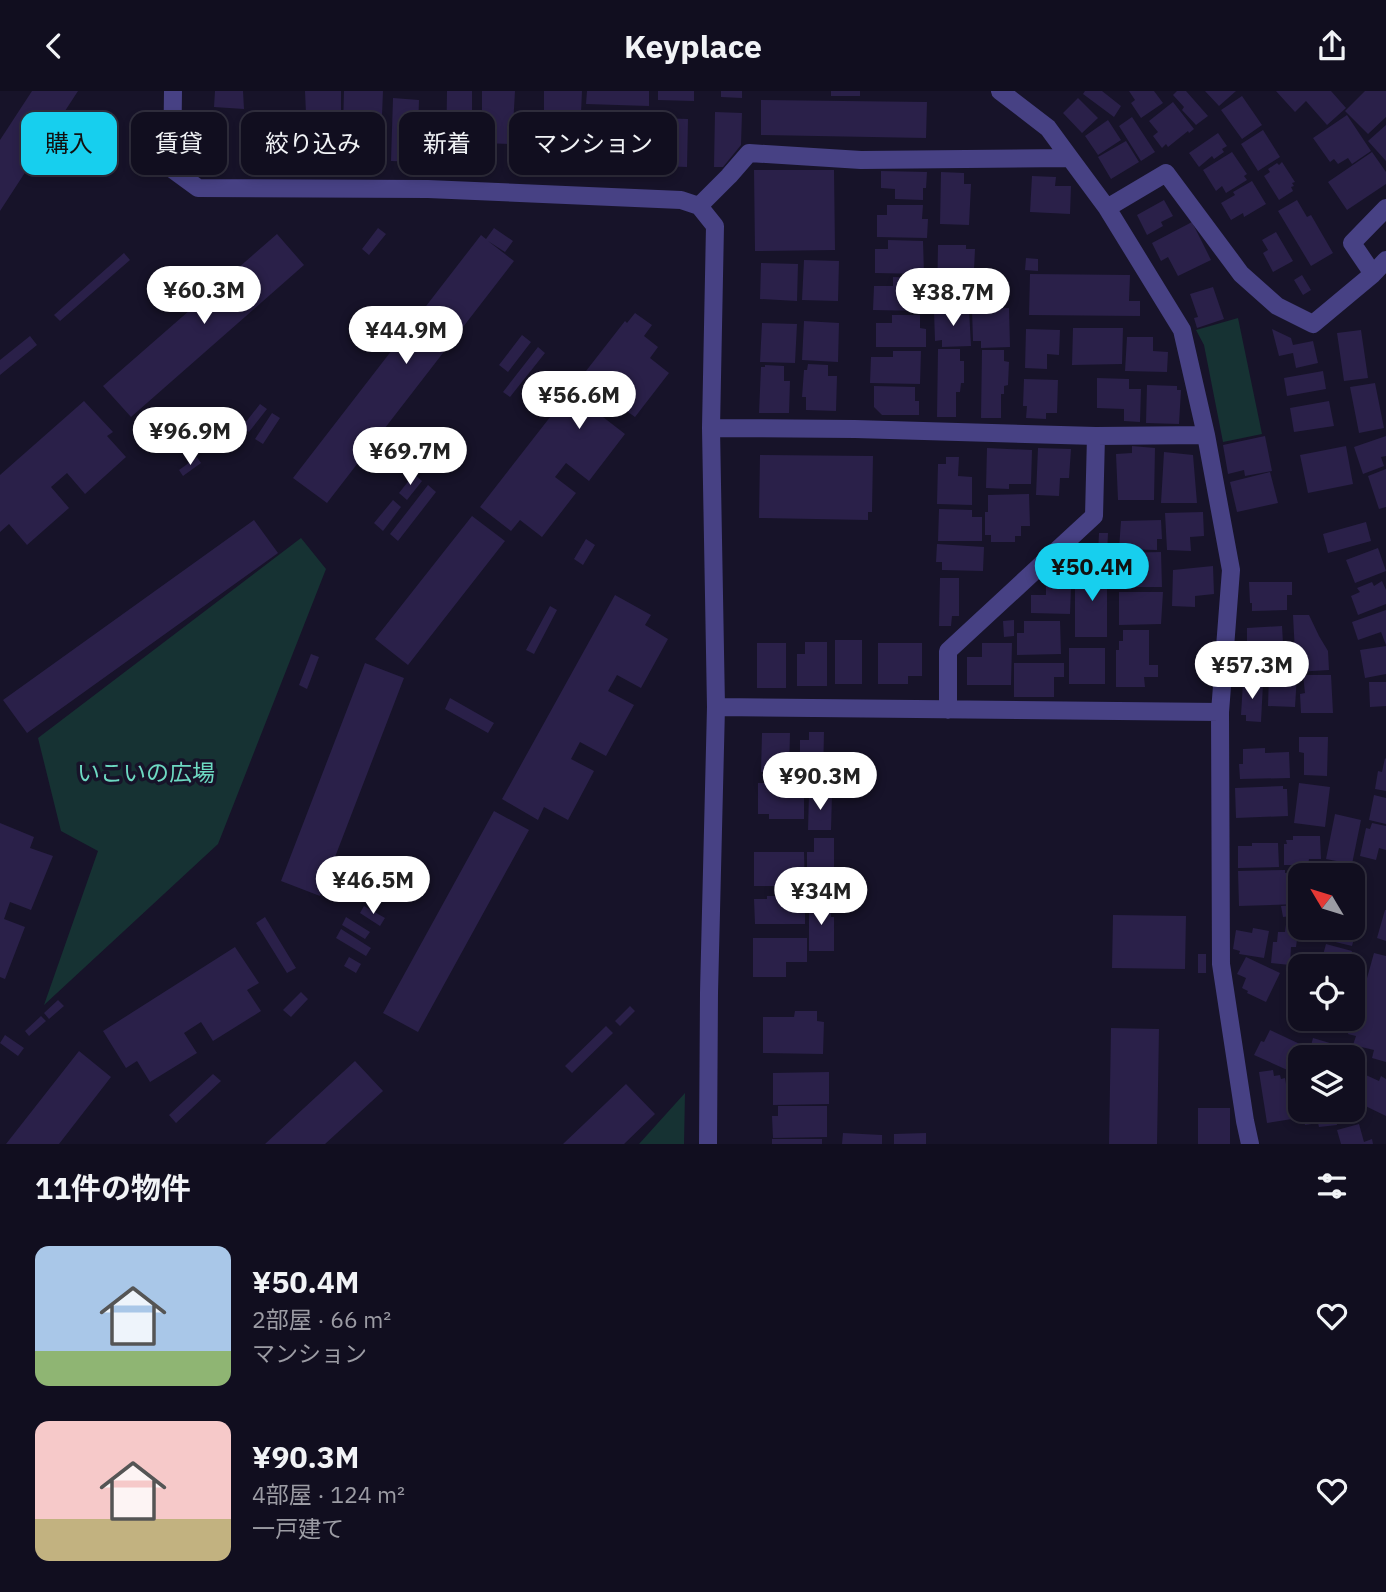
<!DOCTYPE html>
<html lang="ja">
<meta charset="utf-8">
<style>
:root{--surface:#110e1f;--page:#1e1c2c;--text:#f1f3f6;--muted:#9c9ca4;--line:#302e3d;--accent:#17cfee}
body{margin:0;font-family:"IBM Plex Sans","Noto Sans JP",sans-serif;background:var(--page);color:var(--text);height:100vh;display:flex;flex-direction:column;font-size:26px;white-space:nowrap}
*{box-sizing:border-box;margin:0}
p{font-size:23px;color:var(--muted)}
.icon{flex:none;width:38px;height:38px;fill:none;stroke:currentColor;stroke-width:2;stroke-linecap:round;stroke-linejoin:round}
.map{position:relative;height:1053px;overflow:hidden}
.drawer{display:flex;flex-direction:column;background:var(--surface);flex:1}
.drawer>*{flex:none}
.top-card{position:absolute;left:21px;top:21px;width:700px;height:63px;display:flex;gap:14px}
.needle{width:46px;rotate:308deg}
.buttons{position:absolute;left:1288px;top:772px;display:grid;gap:14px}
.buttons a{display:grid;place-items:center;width:77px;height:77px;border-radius:14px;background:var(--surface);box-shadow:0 4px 10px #0003,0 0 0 2px var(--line);font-size:35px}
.price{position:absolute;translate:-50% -60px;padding:0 16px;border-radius:24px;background:#fff;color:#222;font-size:23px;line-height:46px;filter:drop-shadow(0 2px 4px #0008)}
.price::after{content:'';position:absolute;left:50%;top:42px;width:21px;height:16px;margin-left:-10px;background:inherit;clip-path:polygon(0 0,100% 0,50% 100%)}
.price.on{background:var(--accent);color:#111}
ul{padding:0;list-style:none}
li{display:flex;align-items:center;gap:21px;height:175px;padding:0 35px}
li span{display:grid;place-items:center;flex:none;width:196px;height:140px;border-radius:14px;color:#555}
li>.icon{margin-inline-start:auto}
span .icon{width:84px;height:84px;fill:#fffc;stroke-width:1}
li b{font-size:30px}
h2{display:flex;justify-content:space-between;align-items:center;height:84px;padding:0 35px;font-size:30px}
.chip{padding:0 24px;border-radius:14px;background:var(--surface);box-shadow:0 4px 10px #0003,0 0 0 2px var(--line);font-size:24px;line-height:63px}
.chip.on{background:var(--accent);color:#111}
header{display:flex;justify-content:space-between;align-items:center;height:91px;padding:0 35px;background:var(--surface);font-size:32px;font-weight:700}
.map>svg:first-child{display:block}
.green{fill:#163233}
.building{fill:#2a2049}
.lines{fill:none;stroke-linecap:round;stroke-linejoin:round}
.minor{stroke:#474184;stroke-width:18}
.labels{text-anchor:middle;stroke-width:7;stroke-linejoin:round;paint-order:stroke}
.park-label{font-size:23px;fill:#6dd9c2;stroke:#171329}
</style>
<header><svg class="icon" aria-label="back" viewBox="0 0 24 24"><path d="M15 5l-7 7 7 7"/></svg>Keyplace<svg class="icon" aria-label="share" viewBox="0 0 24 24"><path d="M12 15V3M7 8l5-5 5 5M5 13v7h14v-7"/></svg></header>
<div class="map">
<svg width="1386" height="1053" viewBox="0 0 1386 1053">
<rect width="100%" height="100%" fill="#171329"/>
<path class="green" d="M1238,227l24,116 -39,8 -19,-97 -8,-15z
M301,447l25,31 -108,275 -174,161 54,-154 -37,-20 -23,-93z
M685,1002l-1,51h-45z"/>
<path class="building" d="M32,0h46l-78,120v-71z
M215,0h28l1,18 -30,-2z
M305,0h36v23h-35z
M344,0h39l-3,73 -38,-1z
M447,0h25v71l-26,-1z
M482,0h33l-3,53 -30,-1z
M544,0h38l-1,22h-37z
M587,0h62v15l-63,-2z
M658,0h36v10l-36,-1z
M721,0h21v7l-21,-1z
M831,0h29v5h-29z
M1085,0h17l19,15 -7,11 -31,-23z
M1129,0h25l9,12 -22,15 -10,-15 4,-3z
M1177,0h9l22,25 -12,9 -14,-15 2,-3 -11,-12z
M1205,0h31l-17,15z
M1276,0h55l15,17 -19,17 -21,-24 -11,11z
M1365,0h21v26l-18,17 -23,-23z
M1242,5l20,29 -20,14 -21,-29z
M393,7l26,2 -2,62 -26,-1z
M1078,7l20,20 -16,15 -19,-20z
M761,9l166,2 -1,36 -165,-3z
M1173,11l21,27 -5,4 -1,-2 -20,16 -2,-3 -4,4 -9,-12 5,-4 -9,-11z
M715,21l27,1 -1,32 -18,22h-9z
M587,24h25l-1,48h-25z
M630,24l28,1 -2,40 -27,-2z
M1347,24l24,36 -19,13 -4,-6 -10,6 -4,-5 -4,3 -17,-24z
M1132,26l23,35 -14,9 -22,-35z
M659,27l29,1 -1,48 -28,-1z
M1108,29l13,20 -23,15 -13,-19z
M546,31l34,3 -2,43 -34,-3z
M1386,34v36l-18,-20z
M1263,39l17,27 -22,14 -17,-27z
M1218,42l9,13 -5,3 2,3 -10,7 -2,-3 -13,11 -10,-14z
M1126,50l13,21 -28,17 -13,-22z
M1232,61l15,22 -3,2 3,4 -21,13 -4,-7 -6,5 -13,-21z
M1372,61l14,20v12l-39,26 -19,-28z
M1282,71l13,20 -3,1 2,3 -3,1 2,4 -14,9 -15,-24 6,-4 -2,-3 9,-6 2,2z
M754,79h80l1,80 -80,1z
M881,80l46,1 -1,16h-3v12l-28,-1v-10l-14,-1z
M941,81l23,1v11h7l-2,41 -29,-1z
M1032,85l24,1 -1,9h16l-1,28 -40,-2z
M1252,90l14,23 -22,13 -1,-4 -12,7 -10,-17 14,-8 -2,-3z
M1164,109l9,16 -12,6 2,4 -16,9 -10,-20z
M1297,109l10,17 4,-2 22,38 -22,13 -33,-55z
M887,114h36l-1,14h6l-1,19 -50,-1v-22h10z
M1192,131l19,38 -33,16 -10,-19 -7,4 -9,-18z
M378,137l8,6 -17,21 -7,-6z
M494,137l19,13 -8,11 -17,-11 26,20 -187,242 -34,-25 188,-243 5,4z
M1276,141l17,29 -20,11 -10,-19 5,-3 -6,-10z
M277,143l27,31 -173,152 -28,-31z
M888,149l35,1 1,33 -49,-1v-24h13z
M938,154h28v4h9l-1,21h3v26h-19v7l-21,-1z
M124,162l6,7 -70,61 -6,-6z
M1026,167l12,1v12l-13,-1z
M804,169l35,1 -1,40 -36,-1z
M761,172l37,1 -1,37 -37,-2z
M1030,183l100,1 -1,26h11v15l-111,-1z
M1302,184l9,15 -8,5 -9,-15z
M893,186l30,1 -1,33 -49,-1 1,-24h19z
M1213,196l11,32 -27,9 -3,-10 4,-1 -8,-23z
M1009,217l1,39 -29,1v-7h-8l-1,-32z
M969,218l2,37 -29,1v-7l-7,1 -1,-31z
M635,222l17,12 -8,11 14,11 -8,11 19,15 -34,44 -21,-15 -11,15 22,17 -36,47 -23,-18 -11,14 21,16 -34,44 -22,-17 -9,11 -31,-24 145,-186 2,2z
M892,224h28v13l6,1v18h-50v-24h16z
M804,230l35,2 -1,39 -36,-2z
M762,232l35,1 -2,39 -35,-1z
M1073,237h50l-1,36 -50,1z
M1026,238l34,1 -1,25 -12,-1v15l-22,-1z
M1272,238l19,9 2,7 20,-4 5,22 -22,5 -3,-15 -14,3z
M1361,239l7,48 -24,3 -7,-48z
M522,244l9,7 -23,30 -9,-7z
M30,245l7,9 -37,30v-15z
M1127,246h26v14l15,1 -1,20 -42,-1z
M538,256l7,6 -35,44 -7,-5z
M938,258h22v12h4v22h-3l-1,9h-4v25h-19z
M982,259h22v11l5,1 -1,23 -4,1v8h-3v24h-20z
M893,260h28l-1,33 -50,-1 1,-26h22z
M808,273l20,1v11h9l-1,35 -30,-1v-13h-4l2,-27h3z
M765,274l19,1v15h6l-1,32h-30l2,-46h4z
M1323,280l3,18 -39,7 -3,-18z
M1097,287l32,1v10h12l-1,33 -16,-1v-12l-27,-1z
M1024,288l34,1 -1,33h-11v6l-20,-1 1,-12h-4z
M1375,292l9,45 -25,5 -9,-46z
M1147,294l30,1v4h4l-2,34 -33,-1z
M874,295l41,1v14h4v14h-37l-8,-8z
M84,310l29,31 -6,4 19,21 -41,37 -18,-21 -16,14 18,21 -42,37 -18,-21 -9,8v-57z
M1329,310l5,25 -40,6 -4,-24z
M260,313l7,5 -18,23 -7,-5z
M272,322l8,5 -17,26 -8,-5z
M1265,345l7,35 -27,5 -1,-6 -16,4 -5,-29z
M1386,345v20l-5,1 3,9 -21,8 -9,-27z
M1132,355l23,2 -1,52h-36l-2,-46 16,-1z
M1346,355l7,38 -45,9 -8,-38z
M987,357l45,2 -1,34h-22v5l-23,-1z
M1038,357l33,1 -2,29h-9l-1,18 -23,-1z
M1164,361l29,3 4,48h-36z
M760,364l113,1 -1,56h-4v8l-109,-2z
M197,366l4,6 -18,13 -4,-6z
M946,366h13l-1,19 14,1v28l-35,-1 1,-40h8z
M1386,378v38l-7,2 -11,-33z
M1270,381l8,31 -41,9 -7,-30z
M414,383l8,7 -15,19 -8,-7z
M428,394l8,7 -38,49 -8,-7z
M1029,403l1,32h-9v10h-6v6h-24v-7h-6v-23h3v-17z
M393,409l8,7 -18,24 -9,-8z
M939,418l33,1v7h10v24h-44z
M1203,421l1,24 -14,1 1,14 -24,-1 -2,-37z
M472,425l33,25 -97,124 -33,-26z
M254,429l24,33 -251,180 -24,-33z
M1161,429l1,19h-5v11l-38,-1 2,-28z
M1366,431l5,19 -43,12 -5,-19z
M1099,442h9l-1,21h-9z
M586,448l9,6 -12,20 -9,-6z
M937,453l47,3 -1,24 -41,-1v-8h-6z
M1378,457l8,23 -31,12 -9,-23z
M1161,461l1,35h-43l-1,-34z
M1092,470h15v76h-32v-56h12v-13h5z
M1213,475l1,28 -19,2v11l-23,-1 1,-36z
M940,487h19v38h-7l-1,10h-12z
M1382,490l4,9v14l-28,11 -7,-19 9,-4 -3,-4 15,-6 2,4z
M1249,491h43v13h-5v15l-35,1v-8h-2z
M1046,494h12v3h13l-1,26 -39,-1v-18h15z
M1119,501h44l-2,32 -42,1z
M615,504l36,20 -6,10 23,14 -27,49 -24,-13 -9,16 26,14 -28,51 -26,-14 -9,17 23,12 -26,49 -24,-13 -6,13 -36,-21z
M550,515l7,4 -23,44 -8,-4z
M1386,519v35l-5,-13 -23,8 -6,-18z
M1293,524h16l10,21 9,15 1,19 -33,2z
M1014,529v16l-10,1 -1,-16z
M1024,530h36l1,33 -44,1v-22h7z
M1282,535l1,17 -36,2v-17z
M1123,539h26v35h9v12h-14l1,10h-29v-37h3v-9h4z
M835,549h27v44h-27z
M805,551h22v44h-30v-32h8z
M757,552h29v45h-29z
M878,552h44v33h-14v8h-30z
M982,552h30l-1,42h-44v-28h15z
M1386,555v28l-21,4 -5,-28z
M1069,557h36v36h-36z
M1283,562v19l-37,1v-18z
M311,563l8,3 -12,32 -8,-4z
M365,572l39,15 -84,218 -39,-15z
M1014,572h50v14h-10v20h-40z
M1269,583l28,1 -2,32 -27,-1z
M1303,584h28l2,38h-32l-1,-19 5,-1z
M1243,591l20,1 -2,39 -15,-1v-6h-5z
M1369,591h17v24l-16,1z
M450,607l44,25 -6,10 -43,-24z
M809,641h15l-1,45h-23v-37h9z
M762,642h28l-1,39h-28z
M1299,646h29l-1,39 -23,-1v-22l-5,-1z
M1265,657v5l24,-1 1,26 -50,1 -1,-15h4v-15z
M1385,667l1,1v32l-11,-2 3,-18 4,1z
M758,692h46v36h-35v-5h-11z
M1299,692l31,4 -5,40 -31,-4z
M1283,695v3h4l1,27 -52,2 -1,-30z
M809,703h23l-1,36h-23z
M1374,704l12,3v26l-17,-4z
M494,720l35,19 -111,202 -35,-19z
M1335,723l26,6 -9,44 -26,-5z
M0,732l34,14 -4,11 23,8 -22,54 -21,-8 -6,17 21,8 -20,52 -5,-2z
M1372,732l14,3v24l-7,-2 -3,12 -16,-4 6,-28 4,1z
M1293,745h27l1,23h-12l-1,6h-24v-21h3l-1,-4h7z
M814,747h20v48h-27v-34h7z
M1252,752h26l1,24 -41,1v-22h14z
M754,761h50l1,38h-30v-4h-21z
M1334,775l32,6 -3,17h4l-3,17 -11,-2v-29h-31l2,-8 10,2z
M1285,779v3l22,-1v3h-7v29l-61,2 -1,-35z
M767,805h34v4h4v24h-50l-1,-25h13z
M809,811h22v15h3v34h-25z
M1300,814v10l-17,2 -2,-11z
M364,815l21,12 -5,8 -20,-13z
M1353,816l9,2 -10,37 -25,-6 3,-13h23z
M1385,819h1v31l-9,-3z
M1113,824l73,1 -1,53 -73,-1z
M265,826l31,51 -9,5 -31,-50z
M346,826l24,15 -5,7 -23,-14z
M1287,826l13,1v9h4v5h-6l-2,15h-5l-1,18 -19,-2 2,-21h4l1,-10h7z
M1253,837l16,3 -5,27 -25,-4 1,-3 -7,-2 3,-19 16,3z
M341,838l30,19 -5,8 -30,-18z
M753,847h54v24h-21v15h-33z
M1326,853l26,7 -4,15h-28z
M235,856l24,36 -12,7 14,21 -48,30 -12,-19 -17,11 13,20 -47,29 -13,-21 -11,7 -23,-37z
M1374,862l12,3v106l-14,-4 2,-8 -21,-5 3,-9 -8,-2 9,-33 7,2 1,-7h-3z
M1198,863h8v19h-8z
M349,866l12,7 -5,9 -12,-7z
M1246,866l34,16 -14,29 -19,-9 1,-2 -6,-3 4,-10 -9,-4z
M301,901l7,7 -17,18 -8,-7z
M58,909l6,6 -15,13 -5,-6z
M630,915l5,5 -15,15 -5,-5z
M795,920h22v10l7,1 -1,32 -60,-1v-36h31z
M41,925l5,5 -17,15 -4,-5z
M606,935l7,7 -41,40 -7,-7z
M1111,937l48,1 -2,115h-48z
M1270,939l32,15 -5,9 3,1v3l-6,15 -40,-18 7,-14 3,1z
M5,944l19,13 -6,8 -18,-13z
M1313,947l20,6 -3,13h-22z
M79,960l32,26 -52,67h-53z
M355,970l28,30 -58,53h-60z
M1273,979l1,6 6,-1 1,4 4,-1 7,41 -25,4 -8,-51z
M1357,980l22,10 2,-5 5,3v37l-33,-16v-21z
M829,981v32l-56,1v-32z
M213,983l8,7 -45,42 -7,-8z
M626,993l29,30 -31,30h-61z
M778,1015h49v31l-54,1 -1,-22h6z
M1198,1017h32v36h-32z
M1302,1018h32l3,16 -18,2 -1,-4 -13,2z
M1359,1033l5,18 8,-3 1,5h-32l-4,-14z
M843,1042l39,2v9h-40z
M926,1042v11h-32v-10z
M772,1048h50v5h-50z"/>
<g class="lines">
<path class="minor" d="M173,0l-1,78 26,19 230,1 253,11 18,6 16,20 -4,202 5,279 -7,286 -1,151
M1000,0l48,37 22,30 37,50 75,122 24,105 25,135 -11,142 1,252 24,157 5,23
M699,115l30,-30 20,-23 112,7 209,-2
M1107,117l59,-35 75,101 36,32 36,18 60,-50
M1386,117l-34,35 21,31 13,-14
M711,337l144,1 241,7 110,-1
M716,616l504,5
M948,619v-59l146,-135 2,-80"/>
</g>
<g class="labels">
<g class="park-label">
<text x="146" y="690">いこいの広場</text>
</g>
</g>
</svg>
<div class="buttons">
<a><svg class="needle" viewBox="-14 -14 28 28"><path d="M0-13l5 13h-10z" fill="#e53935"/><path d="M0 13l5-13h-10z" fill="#9c9ca4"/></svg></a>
<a><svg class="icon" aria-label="locate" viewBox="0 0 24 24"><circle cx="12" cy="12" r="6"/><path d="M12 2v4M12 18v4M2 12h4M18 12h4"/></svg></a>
<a><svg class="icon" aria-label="layers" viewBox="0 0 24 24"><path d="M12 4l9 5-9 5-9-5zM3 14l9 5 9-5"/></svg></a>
</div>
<b class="price" style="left:204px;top:235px">¥60.3M</b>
<b class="price" style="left:953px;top:237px">¥38.7M</b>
<b class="price" style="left:406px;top:275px">¥44.9M</b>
<b class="price" style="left:579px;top:340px">¥56.6M</b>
<b class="price" style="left:190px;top:376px">¥96.9M</b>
<b class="price" style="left:410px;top:396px">¥69.7M</b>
<b class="price on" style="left:1092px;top:512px">¥50.4M</b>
<b class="price" style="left:1252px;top:610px">¥57.3M</b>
<b class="price" style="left:820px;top:721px">¥90.3M</b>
<b class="price" style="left:373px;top:825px">¥46.5M</b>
<b class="price" style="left:821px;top:836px">¥34M</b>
<div class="top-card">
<a class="chip on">購入</a>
<a class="chip">賃貸</a>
<a class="chip">絞り込み</a>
<a class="chip">新着</a>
<a class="chip">マンション</a>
</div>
</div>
<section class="drawer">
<h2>11件の物件<svg class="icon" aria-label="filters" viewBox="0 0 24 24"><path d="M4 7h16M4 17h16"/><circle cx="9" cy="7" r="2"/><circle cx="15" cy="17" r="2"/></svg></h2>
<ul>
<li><span style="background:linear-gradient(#a9c7e8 75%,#8fb573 0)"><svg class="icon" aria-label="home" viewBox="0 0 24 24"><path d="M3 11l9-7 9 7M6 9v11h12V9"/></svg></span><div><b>¥50.4M</b><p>2部屋 · 66 m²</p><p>マンション</p></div><svg class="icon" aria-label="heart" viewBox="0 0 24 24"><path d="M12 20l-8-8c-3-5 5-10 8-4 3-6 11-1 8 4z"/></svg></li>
<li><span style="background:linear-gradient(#f6c9c9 70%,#c2b280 0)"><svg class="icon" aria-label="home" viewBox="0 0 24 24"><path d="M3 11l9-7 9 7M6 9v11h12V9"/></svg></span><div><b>¥90.3M</b><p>4部屋 · 124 m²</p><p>一戸建て</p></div><svg class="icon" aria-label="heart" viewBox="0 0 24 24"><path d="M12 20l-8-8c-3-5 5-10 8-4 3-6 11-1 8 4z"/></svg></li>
</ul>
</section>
